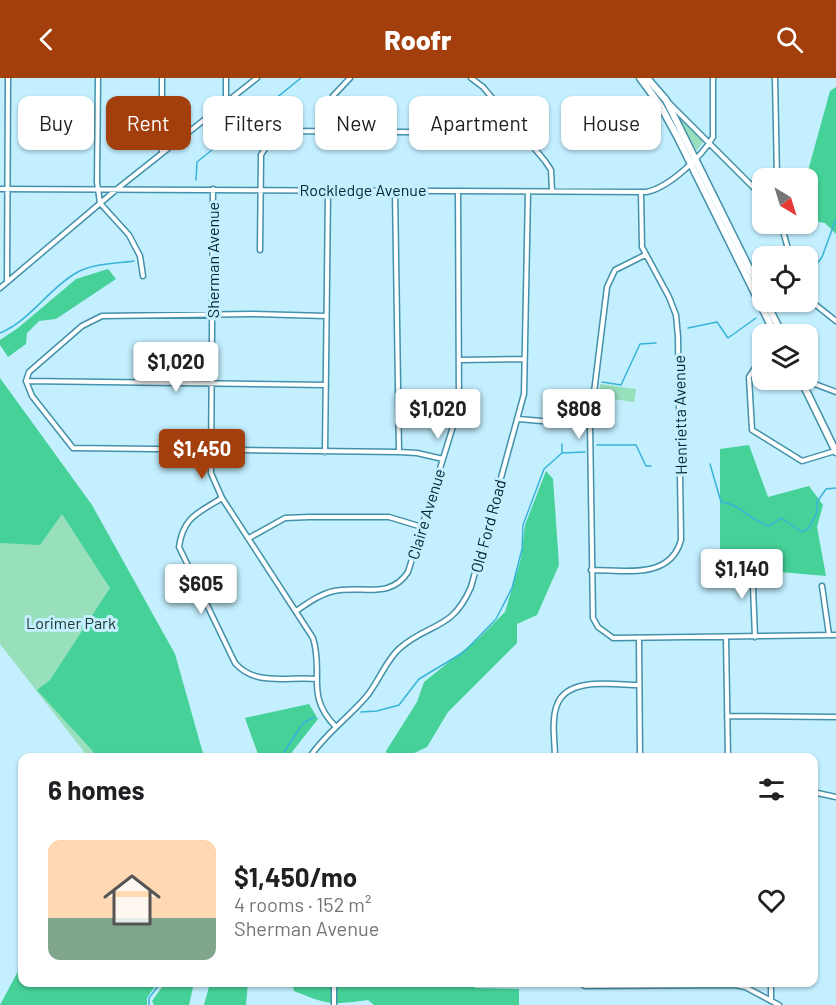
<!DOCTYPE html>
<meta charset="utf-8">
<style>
:root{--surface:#fff;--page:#f6f6f6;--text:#202124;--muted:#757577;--line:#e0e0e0;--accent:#a33f0c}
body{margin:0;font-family:Barlow,sans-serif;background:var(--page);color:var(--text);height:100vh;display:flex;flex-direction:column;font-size:22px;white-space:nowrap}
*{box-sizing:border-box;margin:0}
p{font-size:20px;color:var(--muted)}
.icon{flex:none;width:33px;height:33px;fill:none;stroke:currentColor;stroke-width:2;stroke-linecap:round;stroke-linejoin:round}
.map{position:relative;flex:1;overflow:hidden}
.side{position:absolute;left:18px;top:675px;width:800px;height:234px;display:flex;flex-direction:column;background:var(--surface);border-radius:12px;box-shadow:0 2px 4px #0004}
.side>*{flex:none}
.hud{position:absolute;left:18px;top:18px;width:801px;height:54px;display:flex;gap:12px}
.needle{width:39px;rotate:142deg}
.tools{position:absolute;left:752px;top:90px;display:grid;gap:12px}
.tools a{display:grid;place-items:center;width:66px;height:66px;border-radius:12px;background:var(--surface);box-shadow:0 2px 4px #0004;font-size:30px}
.price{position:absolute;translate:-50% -51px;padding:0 14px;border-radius:6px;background:#fff;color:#222;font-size:20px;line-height:39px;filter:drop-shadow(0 2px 3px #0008)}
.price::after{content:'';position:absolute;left:50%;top:36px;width:18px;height:14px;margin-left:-9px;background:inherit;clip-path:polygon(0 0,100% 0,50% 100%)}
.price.active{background:var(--accent);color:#fff}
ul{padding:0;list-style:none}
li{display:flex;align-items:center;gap:18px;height:150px;padding:0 30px}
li+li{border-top:2px solid var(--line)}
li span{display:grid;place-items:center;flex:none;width:168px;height:120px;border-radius:12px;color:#555}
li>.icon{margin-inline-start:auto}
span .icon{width:72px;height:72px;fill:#fffc;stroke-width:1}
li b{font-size:26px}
h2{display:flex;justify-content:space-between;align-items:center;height:72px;padding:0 30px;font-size:26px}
.pill{padding:0 21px;border-radius:12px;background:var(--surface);box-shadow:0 2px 4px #0004;font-size:21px;line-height:54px}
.pill.active{background:var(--accent);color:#fff}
header{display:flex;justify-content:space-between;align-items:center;height:78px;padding:0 30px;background:var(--accent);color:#fff;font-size:27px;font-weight:800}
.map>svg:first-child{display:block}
.green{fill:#97e0bb}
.forest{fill:#45d198}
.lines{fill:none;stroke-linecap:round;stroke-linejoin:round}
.stream{stroke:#38b4d8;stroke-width:1.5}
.minor-casing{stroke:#4491aa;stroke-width:7}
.primary-casing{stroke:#4491aa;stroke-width:9}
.minor{stroke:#fff;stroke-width:4}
.primary{stroke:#fff;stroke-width:6}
.labels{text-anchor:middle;stroke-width:6;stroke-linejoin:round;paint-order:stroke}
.street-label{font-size:16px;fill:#03252f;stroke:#c3efff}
.park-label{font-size:16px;fill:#1e3429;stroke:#c3efff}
</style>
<header><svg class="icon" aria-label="back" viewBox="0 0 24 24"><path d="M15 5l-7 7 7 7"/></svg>Roofr<svg class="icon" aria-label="search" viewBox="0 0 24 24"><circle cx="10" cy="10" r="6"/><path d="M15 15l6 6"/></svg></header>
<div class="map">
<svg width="836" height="927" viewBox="0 0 836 927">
<rect width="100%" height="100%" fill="#c3efff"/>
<path class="green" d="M676,33l28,30 -7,9h-1z
M600,306l36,5 -2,13 -35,-5z
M0,330l67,76 119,273h-98l-88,-113z"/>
<path class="forest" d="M836,9v147l-11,-11 -18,-3 -1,-42 24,-87z
M108,191l8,10 -60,40 -17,2 -12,12 -1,11 -18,13 -8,-12v-5l18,-12 58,-49z
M0,300l92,127 83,149 29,103h-106l-61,-67 13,-10 60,-92 -48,-74 -22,31 -40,-2z
M749,367l19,52 41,-11 14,19 -6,22 9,49 -106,-9v-118z
M546,393l7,8 6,86 -22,50 -20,9v19l-69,69 -21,35 -21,10h-18l-2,-6 31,-49 7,-20 56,-45 25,-25 16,-54 4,-33z
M309,626l9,15 -30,38h-29l-14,-39z
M22,886v18l135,1 -10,15v7h-147z
M165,905h29l-5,22h-35l-2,-4z
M210,905h38l-2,22h-42z
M292,905h175l8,5 44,1v16h-145l-6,-5c-36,5 -40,5 -74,-9z"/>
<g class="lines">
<path class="stream" d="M196,102l1,-18 104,-84
M807,200l15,-21 14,-38
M773,224h1
M688,250l29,-6 11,16 28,-20
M0,255c31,-13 48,-44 76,-60 17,-10 39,-9 58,-12
M602,304l19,3 19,-41 16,-1
M597,367h39l10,21h5
M562,374v-8
M710,386l11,38c19,1 29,19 48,24l12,-8 21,14 7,-4 8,-16v-10l9,-13 10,-1
M361,634l16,-1 22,-6 20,-26 45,-27 32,-33 16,-31 10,-39 1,-24 21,-56 18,-16 23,-1
M280,680l23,-35 11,-6
M149,927v-7l12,-16"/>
<defs>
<path id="minor" d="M98,0l-1,104 3,21 29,32 11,21 3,20
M226,0v25
M471,0l12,9 62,74 6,9 1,21
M775,0l2,100
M667,23l95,95
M332,54l1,-36 17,-18
M162,74v-74
M0,111l646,3c23,-4 56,-36 67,-55v-59
M213,111l-2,284 11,25 91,140c11,36 -8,57 22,88
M395,113l4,261
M781,146l9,32
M260,172l1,-95c7,-12 14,-19 27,-24l233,2
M645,177l-30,15 -8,17 -17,138 3,193 5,9 15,11 223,-3
M7,204l1,-204
M0,210l117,-99 140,-111
M807,220l29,23
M762,279l-13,20 3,53 50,31 33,-10
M460,282l63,-1
M804,302l32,12
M26,303l6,15 41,52 326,4 18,1 26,6
M26,303l3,-9 53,-46 20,-10 151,-2 73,2
M26,303l300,4
M518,341l72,6
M325,374l3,-261
M222,420c-24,15 -39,19 -43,49l56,116c21,24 53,13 82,16
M249,460l36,-20 24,-1h80l33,10
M752,484l3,75
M591,492c34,0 79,10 90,-30l-3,-203 -2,-22 -7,-18 -27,-50 -1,-54
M822,508l7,49
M296,533c12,-8 24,-17 38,-20 27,-6 56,9 74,-19l51,-165 -1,-216
M726,560l2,120
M639,561l1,119
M727,638l109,1
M309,680c16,-24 38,-39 57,-61 12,-14 20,-37 34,-49 30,-26 52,-17 71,-61l53,-193 4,-202
M555,680c0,-16 -4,-38 2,-53 10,-29 58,-20 82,-20
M813,714l23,5
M579,904l6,4 150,-1 10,2 34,18
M771,923v-19
M334,927v-23"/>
<path id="primary" d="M640,0l20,27 17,31 98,198
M647,0l19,22 96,194
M766,224l16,32
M801,302l35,72"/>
</defs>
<use href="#minor" class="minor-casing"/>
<use href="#primary" class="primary-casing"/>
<use href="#minor" class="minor"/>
<use href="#primary" class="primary"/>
</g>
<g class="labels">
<g class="street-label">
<text x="363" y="118">Rockledge Avenue</text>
<text transform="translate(213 182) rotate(-90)" y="6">Sherman Avenue</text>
<text transform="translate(680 337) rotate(-91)" y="6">Henrietta Avenue</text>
<text transform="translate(426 436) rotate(-73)" y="6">Claire Avenue</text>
<text transform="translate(488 448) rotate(-75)" y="6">Old Ford Road</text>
</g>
<g class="park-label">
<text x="71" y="551">Lorimer Park</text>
</g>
</g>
</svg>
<div class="tools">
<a><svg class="needle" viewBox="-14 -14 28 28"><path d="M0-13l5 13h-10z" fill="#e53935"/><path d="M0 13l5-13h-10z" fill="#757577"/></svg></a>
<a><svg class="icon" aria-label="locate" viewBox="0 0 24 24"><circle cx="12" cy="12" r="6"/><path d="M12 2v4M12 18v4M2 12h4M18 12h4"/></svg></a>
<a><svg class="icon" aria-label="layers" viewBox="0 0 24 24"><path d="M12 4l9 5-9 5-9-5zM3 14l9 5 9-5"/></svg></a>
</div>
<b class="price" style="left:176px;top:315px">$1,020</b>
<b class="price" style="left:438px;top:362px">$1,020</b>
<b class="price" style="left:579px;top:362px">$808</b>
<b class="price active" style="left:202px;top:402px">$1,450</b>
<b class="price" style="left:742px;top:522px">$1,140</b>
<b class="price" style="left:201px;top:537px">$605</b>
<div class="hud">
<a class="pill">Buy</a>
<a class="pill active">Rent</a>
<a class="pill">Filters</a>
<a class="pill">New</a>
<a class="pill">Apartment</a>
<a class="pill">House</a>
</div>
<section class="side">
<h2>6 homes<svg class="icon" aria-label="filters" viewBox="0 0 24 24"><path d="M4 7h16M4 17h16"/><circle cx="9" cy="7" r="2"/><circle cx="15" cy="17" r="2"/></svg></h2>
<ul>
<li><span style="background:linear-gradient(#ffd9b3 65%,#7fa58c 0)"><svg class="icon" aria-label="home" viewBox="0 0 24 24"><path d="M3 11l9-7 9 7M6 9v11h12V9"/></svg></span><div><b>$1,450/mo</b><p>4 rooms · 152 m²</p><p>Sherman Avenue</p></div><svg class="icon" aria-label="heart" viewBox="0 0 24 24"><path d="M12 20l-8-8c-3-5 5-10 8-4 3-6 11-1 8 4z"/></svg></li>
</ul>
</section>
</div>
